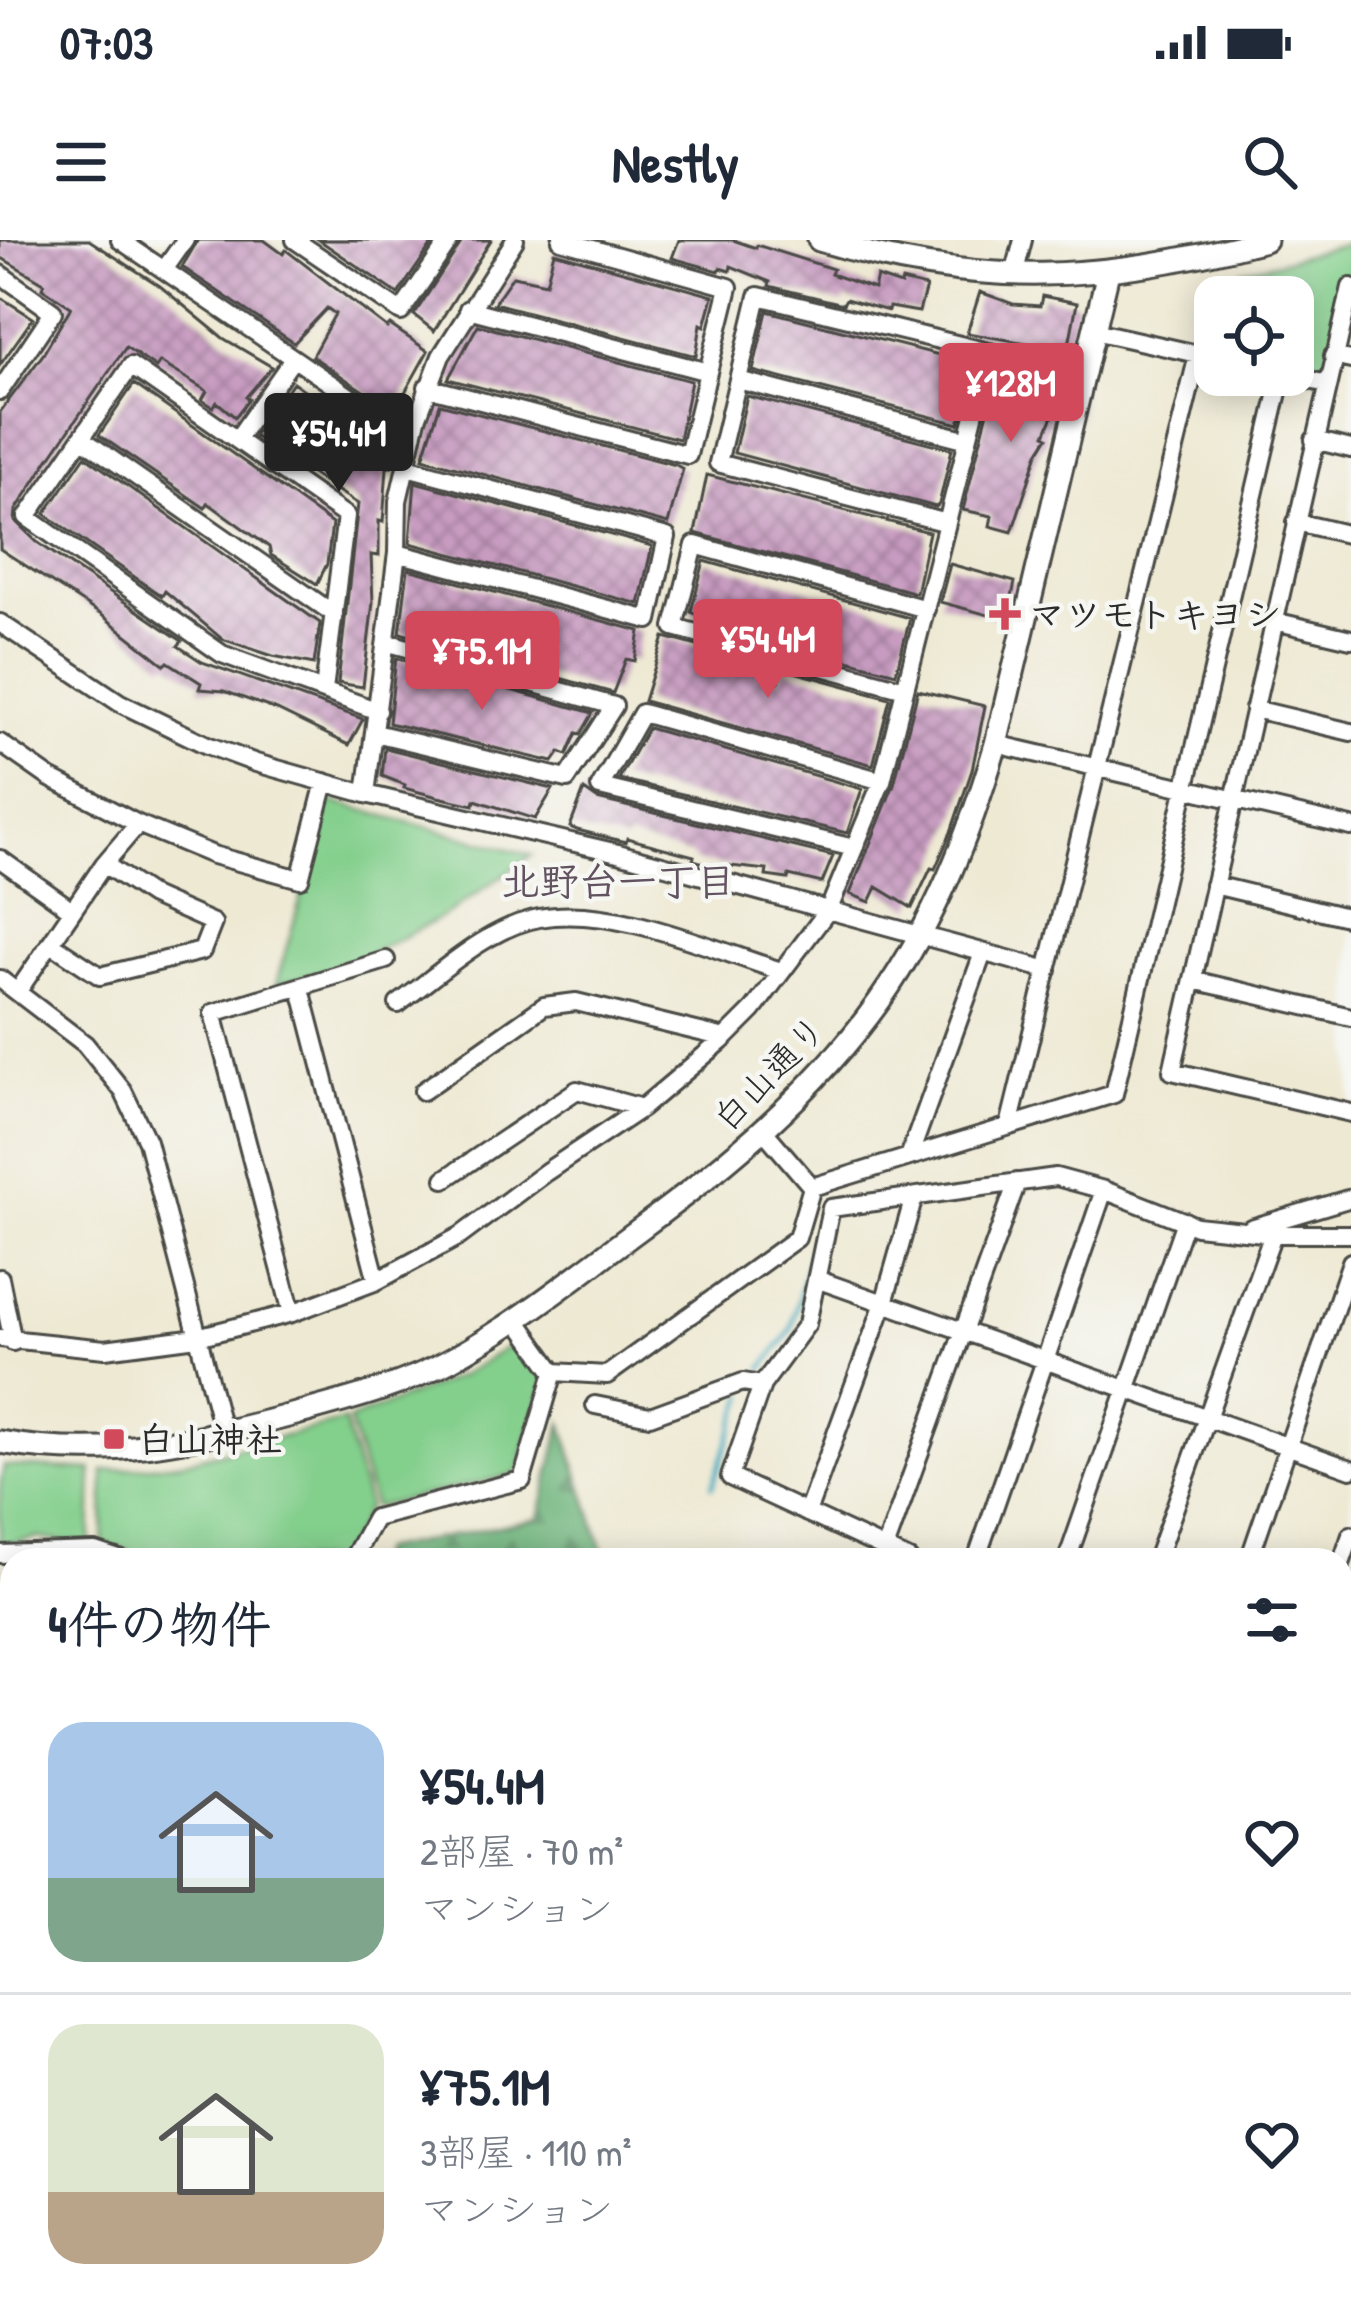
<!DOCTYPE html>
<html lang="ja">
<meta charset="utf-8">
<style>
:root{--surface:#fff;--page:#f6f6f7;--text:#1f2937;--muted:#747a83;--line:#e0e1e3;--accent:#d1495b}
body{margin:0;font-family:"Patrick Hand","Klee One",sans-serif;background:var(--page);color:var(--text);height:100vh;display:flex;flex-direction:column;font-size:45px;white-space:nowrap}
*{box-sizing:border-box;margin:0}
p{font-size:39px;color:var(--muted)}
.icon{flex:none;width:66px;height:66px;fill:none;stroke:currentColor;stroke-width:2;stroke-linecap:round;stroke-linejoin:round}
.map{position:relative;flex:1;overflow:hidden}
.panel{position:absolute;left:0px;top:1308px;width:1353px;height:771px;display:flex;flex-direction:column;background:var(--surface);border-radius:36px 36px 0 0;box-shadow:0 6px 30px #0003}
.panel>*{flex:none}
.controls{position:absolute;left:1194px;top:36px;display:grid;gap:24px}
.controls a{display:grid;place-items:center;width:120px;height:120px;border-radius:24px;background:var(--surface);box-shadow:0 6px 30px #0003;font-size:60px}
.price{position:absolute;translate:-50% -102px;padding:0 27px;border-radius:12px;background:var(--accent);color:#fff;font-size:39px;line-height:78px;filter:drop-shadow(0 3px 6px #0008)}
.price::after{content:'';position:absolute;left:50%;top:72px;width:36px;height:27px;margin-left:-18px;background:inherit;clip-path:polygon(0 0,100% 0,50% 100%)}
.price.on{background:#222;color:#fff}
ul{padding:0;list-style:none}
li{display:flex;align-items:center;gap:36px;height:300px;padding:0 48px}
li+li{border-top:3px solid var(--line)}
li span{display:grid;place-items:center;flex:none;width:336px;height:240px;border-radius:36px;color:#555}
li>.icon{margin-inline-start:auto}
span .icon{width:144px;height:144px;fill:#fffc;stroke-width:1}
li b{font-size:51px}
h2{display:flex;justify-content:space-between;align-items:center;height:144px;padding:0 48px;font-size:51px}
.status{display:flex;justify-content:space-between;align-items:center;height:84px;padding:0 60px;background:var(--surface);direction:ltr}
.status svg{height:33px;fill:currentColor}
header{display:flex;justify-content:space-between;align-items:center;height:156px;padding:0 48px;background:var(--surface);font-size:54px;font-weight:800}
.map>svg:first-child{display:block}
.forest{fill:url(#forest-firs);stroke:#4a6e52;stroke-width:3}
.green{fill:#83cf8c;stroke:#577d5c;stroke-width:3}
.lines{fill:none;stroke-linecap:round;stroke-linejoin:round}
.stream{stroke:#41abc1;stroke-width:4.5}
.building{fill:url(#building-cross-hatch)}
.minor-casing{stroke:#484844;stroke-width:22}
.tertiary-casing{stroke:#484844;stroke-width:27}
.minor{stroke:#fff;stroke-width:16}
.tertiary{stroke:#fff;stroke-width:21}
.poi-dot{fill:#d1495b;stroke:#f6f6f2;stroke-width:4.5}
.labels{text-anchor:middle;stroke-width:9;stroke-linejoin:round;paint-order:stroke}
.poi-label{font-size:36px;font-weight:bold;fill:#2b2b2b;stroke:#f6f6f2;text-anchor:start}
.street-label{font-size:36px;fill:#2b2b2b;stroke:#f6f6f2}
.neighbourhood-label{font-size:39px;font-weight:bold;fill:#625360;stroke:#f6f6f2}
</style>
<div class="status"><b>07:03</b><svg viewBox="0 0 49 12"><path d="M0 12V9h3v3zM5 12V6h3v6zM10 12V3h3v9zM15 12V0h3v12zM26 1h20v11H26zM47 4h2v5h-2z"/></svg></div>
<header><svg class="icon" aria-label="menu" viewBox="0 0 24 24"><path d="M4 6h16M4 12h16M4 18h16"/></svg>Nestly<svg class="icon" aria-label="search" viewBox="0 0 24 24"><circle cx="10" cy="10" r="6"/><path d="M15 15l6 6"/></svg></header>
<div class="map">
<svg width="1351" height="2078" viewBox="0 0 1351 2078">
<defs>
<pattern id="forest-firs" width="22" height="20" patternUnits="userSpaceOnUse" patternTransform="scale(3)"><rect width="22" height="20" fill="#6ab278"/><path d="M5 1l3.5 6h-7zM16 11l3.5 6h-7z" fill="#579163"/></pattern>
<pattern id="building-cross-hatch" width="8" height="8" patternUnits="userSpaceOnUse" patternTransform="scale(3)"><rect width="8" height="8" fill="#c89cc1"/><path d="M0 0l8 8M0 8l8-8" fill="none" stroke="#a37f9d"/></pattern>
</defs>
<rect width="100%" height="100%" fill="#f6f6f2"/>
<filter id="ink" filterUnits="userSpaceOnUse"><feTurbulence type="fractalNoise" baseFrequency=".00833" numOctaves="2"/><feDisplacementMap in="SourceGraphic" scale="24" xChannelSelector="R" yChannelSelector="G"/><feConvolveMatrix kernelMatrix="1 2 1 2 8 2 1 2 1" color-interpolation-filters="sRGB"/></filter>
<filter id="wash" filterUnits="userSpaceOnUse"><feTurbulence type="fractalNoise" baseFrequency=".004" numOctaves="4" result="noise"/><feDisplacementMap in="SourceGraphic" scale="48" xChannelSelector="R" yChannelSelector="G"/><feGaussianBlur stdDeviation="2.7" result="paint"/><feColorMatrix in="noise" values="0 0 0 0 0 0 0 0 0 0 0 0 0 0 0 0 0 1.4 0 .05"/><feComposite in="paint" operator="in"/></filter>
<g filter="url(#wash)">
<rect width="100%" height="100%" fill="#eee9d3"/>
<path class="forest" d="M562,1183l44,137h-231l5,-10 159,-32z"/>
<path class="green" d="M1351,3v33l-27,103 -31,-6v-76h-59l6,-25z
M329,561l203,54 -86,60 -98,50 -72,19z
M520,1099l28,33 -31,102 -143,33 -25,-87 111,-44z
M344,1181l24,85 -27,54h-198l-15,-10 -25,-4 1,-75 74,-8z
M4,1226l88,4 -2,76 -52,-8 -38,7v-58z"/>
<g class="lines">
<path class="stream" d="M763,1128l28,-38 31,-127
M712,1246l33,-90
M0,2065l11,13
M768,2078l8,-11"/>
</g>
<g id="blocks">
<path class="building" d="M0,0h89l71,46 63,52 49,29 -26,30 3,2 -14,18 -18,-15 -4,5 -11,-7 5,-9 -47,-29 -4,6 -30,-21 -77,112 -33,51 -1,11 22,21 145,99 -4,5 24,16 161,57 -14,26 -72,-35 -53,-19 -25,-2 2,-6 -33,-21 -3,3 -62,-49 -103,-67v-137l42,-56 29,-49 -29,-19 2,-5 -44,-26z
M198,0h66l19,14 3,-4 101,78 3,-3 38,26 -34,61 -82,-56 23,-42 -8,-6 -33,35 -112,-76z
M319,0h116l-37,54z
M463,0h28l-57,91 -20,-16z
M679,0h54l23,8 1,-3 76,24 -2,5 43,15 3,-12 24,8 1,-4 24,6 -7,25 -30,-5 -1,4 -42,-12 -3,5 -74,-18 1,-4 -39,-16 -1,5 -10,-3 -1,3 -47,-13z
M554,12l159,44 -8,30 -4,-2 -5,32 -202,-53 19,-27 33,7z
M980,52l33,12 27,2 2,-10 35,7 -9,47 -101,-17z
M0,57l33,21 -33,47z
M767,71l200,51 -5,30 5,1 -8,31 -206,-53z
M478,85l213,56 -12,58 -231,-60z
M999,128l62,15 -5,26 -11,26 3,2 -10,16 -26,79 -22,-6 2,-10 -29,-6z
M293,142l29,21 5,-7 45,31 -3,5 24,19 -1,15 -5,2 -4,54 -4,-1v35l-8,-1 2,47 -10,85 -25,-4 20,-179 -104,-68z
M134,144l198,140 -5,40 -10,20 -46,-29 -2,-8 -61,-44 -3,5 -106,-73z
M747,156l205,53 -13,55 -3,3 -202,-54z
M440,164l236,61 7,4 -15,55 -245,-66z
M85,216l235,167 -6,41 -41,-8 -51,-17 -57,-48 -3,5 -9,-6 -108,-76z
M707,235l222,57 -13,61 -221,-60z
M415,242l237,64 -13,58 -229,-61z
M704,321l206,57 -14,55 -157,-42 -48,-19z
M950,324l65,18 -8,38 -67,-18z
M408,329l232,62 -5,30 -9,-2 -13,34 -213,-60z
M664,397l89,24 26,20 4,-12 107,29 -17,67 -229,-64z
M396,418l197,55 -12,21 -4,-1 -10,22 -7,-3 -7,10 -164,-39z
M918,450l67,16 -13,64 -21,62 -16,37 -4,-1 -19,40 -35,-21 -7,15 -20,-8 44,-110z
M648,488l214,61 -15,44 -228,-54z
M385,508l168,41 -18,30 -60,-19 -1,5 -36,-8 -34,-9 1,-3 -23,-9z
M584,550l13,9 236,57 -11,27 -33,-8 -1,4 -22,-3 1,-6 -63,-7 -11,-3 1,-4 -67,-18 -1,4 -49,-12 -7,-3z"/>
</g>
</g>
<g filter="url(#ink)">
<use href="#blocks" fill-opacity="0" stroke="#484844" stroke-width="3"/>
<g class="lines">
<defs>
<path id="minor" d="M120,0l292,199
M295,0l106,72 49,-72
M561,0l168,47 -21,85
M164,30l21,-30
M0,34l53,38 -53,79
M1014,35l9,-35
M1351,47l-179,784 179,42
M1094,91l121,27
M1333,116l18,4
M1288,135l39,9
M738,140l230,60
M427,147l261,68 20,-83 -240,-63
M81,198l253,176
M237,199l56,-80
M1314,200l37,9
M1296,282l55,13
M947,283l-229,-60 40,-167 326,79
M397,313l252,67 18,-83 -260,-70
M1274,381l77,18
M0,383l120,80 87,42 49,18 110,31 252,59 430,117
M905,449l-231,-62 21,-82 231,64
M324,450l22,-174 -215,-150 -104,151 195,137 156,57
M1254,469l97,23
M375,493l192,46 47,-73 -228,-64
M0,503l50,35 88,46
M996,504l355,83
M366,554l31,-241 1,-52 19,-82 24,-63 74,-116
M854,608l-254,-61 42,-74 240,68
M0,619l72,51
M1214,645l137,33
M50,703l50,33 102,-25 11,-28 -61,-27 -48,-32
M0,739l85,65 38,47 24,50 76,292
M1193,740l158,37
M301,749l76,292
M18,751l86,-127 34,-40 75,31 87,24 25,-97
M398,764c41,-30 90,-77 141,-86 74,-14 172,31 242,53
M423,851l121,-85 32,-4 149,36
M1009,886l189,-771
M764,891l48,56
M909,917l74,-204
M445,939l132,-89 65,18
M1251,988l100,-30
M0,1038l13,64
M819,1040l532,189
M292,1073l-79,-300 173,-53
M517,1080l37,52
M0,1098l105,11 92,-12 95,-24 85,-32 83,-45 86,-64 96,-64 83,-70 28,-28 76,-101 53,-128 108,-429
M554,1132l53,3 190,-137 15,-51 302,-93 168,-719
M595,1165l55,11 93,-34 19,3
M807,1273l77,-210 30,-106
M885,1309l132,-367
M0,1314l95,-3 27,9
M352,1320l23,-42 147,-38 32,-108
M909,1320l-179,-83 32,-92 45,-61 24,-116 225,-31 48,13 92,36 77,8h78
M976,1320l128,-370
M1067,1320l118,-339
M1156,1320l117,-326
M1249,1320l102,-298
M1341,1324l10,-29
M1341,1567l10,-32
M1341,1855l10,-6
M1339,2067l4,11
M199,2078l6,-11"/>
<path id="tertiary" d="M819,0c161,49 284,42 446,0
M0,1202c108,19 192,-1 296,-28 51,-14 107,-28 154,-54 67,-36 126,-84 187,-129 91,-67 177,-138 243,-231 55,-79 89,-164 116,-256l112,-472
M0,2038l12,15
M23,2067l8,11
M1193,2067l14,11
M789,2078l8,-11"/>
</defs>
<use href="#minor" class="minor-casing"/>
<use href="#tertiary" class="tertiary-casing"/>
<use href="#minor" class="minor"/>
<use href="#tertiary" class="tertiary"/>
</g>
</g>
<g class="poi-dot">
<path d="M999 356h12v12h12v12h-12v12h-12v-12h-12v-12h12z"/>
<rect x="102" y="1187" width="24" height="24" rx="6"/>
</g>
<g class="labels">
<g class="poi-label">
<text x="1029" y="387">マツモトキヨシ</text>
<text x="138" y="1212">白山神社</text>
</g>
<g class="street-label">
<text transform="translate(769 833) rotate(-46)" y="13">白山通り</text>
</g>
<g class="neighbourhood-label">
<text x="618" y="655">北野台一丁目</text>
</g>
</g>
</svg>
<div class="controls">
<a><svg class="icon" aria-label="locate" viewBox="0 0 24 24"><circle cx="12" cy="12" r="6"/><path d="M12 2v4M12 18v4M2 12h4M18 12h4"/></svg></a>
</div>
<b class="price" style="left:1011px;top:205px">¥128M</b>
<b class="price on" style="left:339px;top:255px">¥54.4M</b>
<b class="price" style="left:768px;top:461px">¥54.4M</b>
<b class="price" style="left:482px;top:473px">¥75.1M</b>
<section class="panel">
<h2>4件の物件<svg class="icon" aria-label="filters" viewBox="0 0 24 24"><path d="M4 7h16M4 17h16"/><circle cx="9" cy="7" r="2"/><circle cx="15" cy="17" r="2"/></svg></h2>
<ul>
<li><span style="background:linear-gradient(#a9c7e8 65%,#7fa58c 0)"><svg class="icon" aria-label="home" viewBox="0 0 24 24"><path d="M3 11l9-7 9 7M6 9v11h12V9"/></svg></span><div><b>¥54.4M</b><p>2部屋 · 70 m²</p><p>マンション</p></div><svg class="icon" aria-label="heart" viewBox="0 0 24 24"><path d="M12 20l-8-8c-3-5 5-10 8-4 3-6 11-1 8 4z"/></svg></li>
<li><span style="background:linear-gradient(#dfe7d0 70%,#b9a48a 0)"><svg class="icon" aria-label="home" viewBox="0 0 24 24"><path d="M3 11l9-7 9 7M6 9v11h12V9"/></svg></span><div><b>¥75.1M</b><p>3部屋 · 110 m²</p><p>マンション</p></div><svg class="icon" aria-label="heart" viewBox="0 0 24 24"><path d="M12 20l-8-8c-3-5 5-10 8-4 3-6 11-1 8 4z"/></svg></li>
</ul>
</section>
</div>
